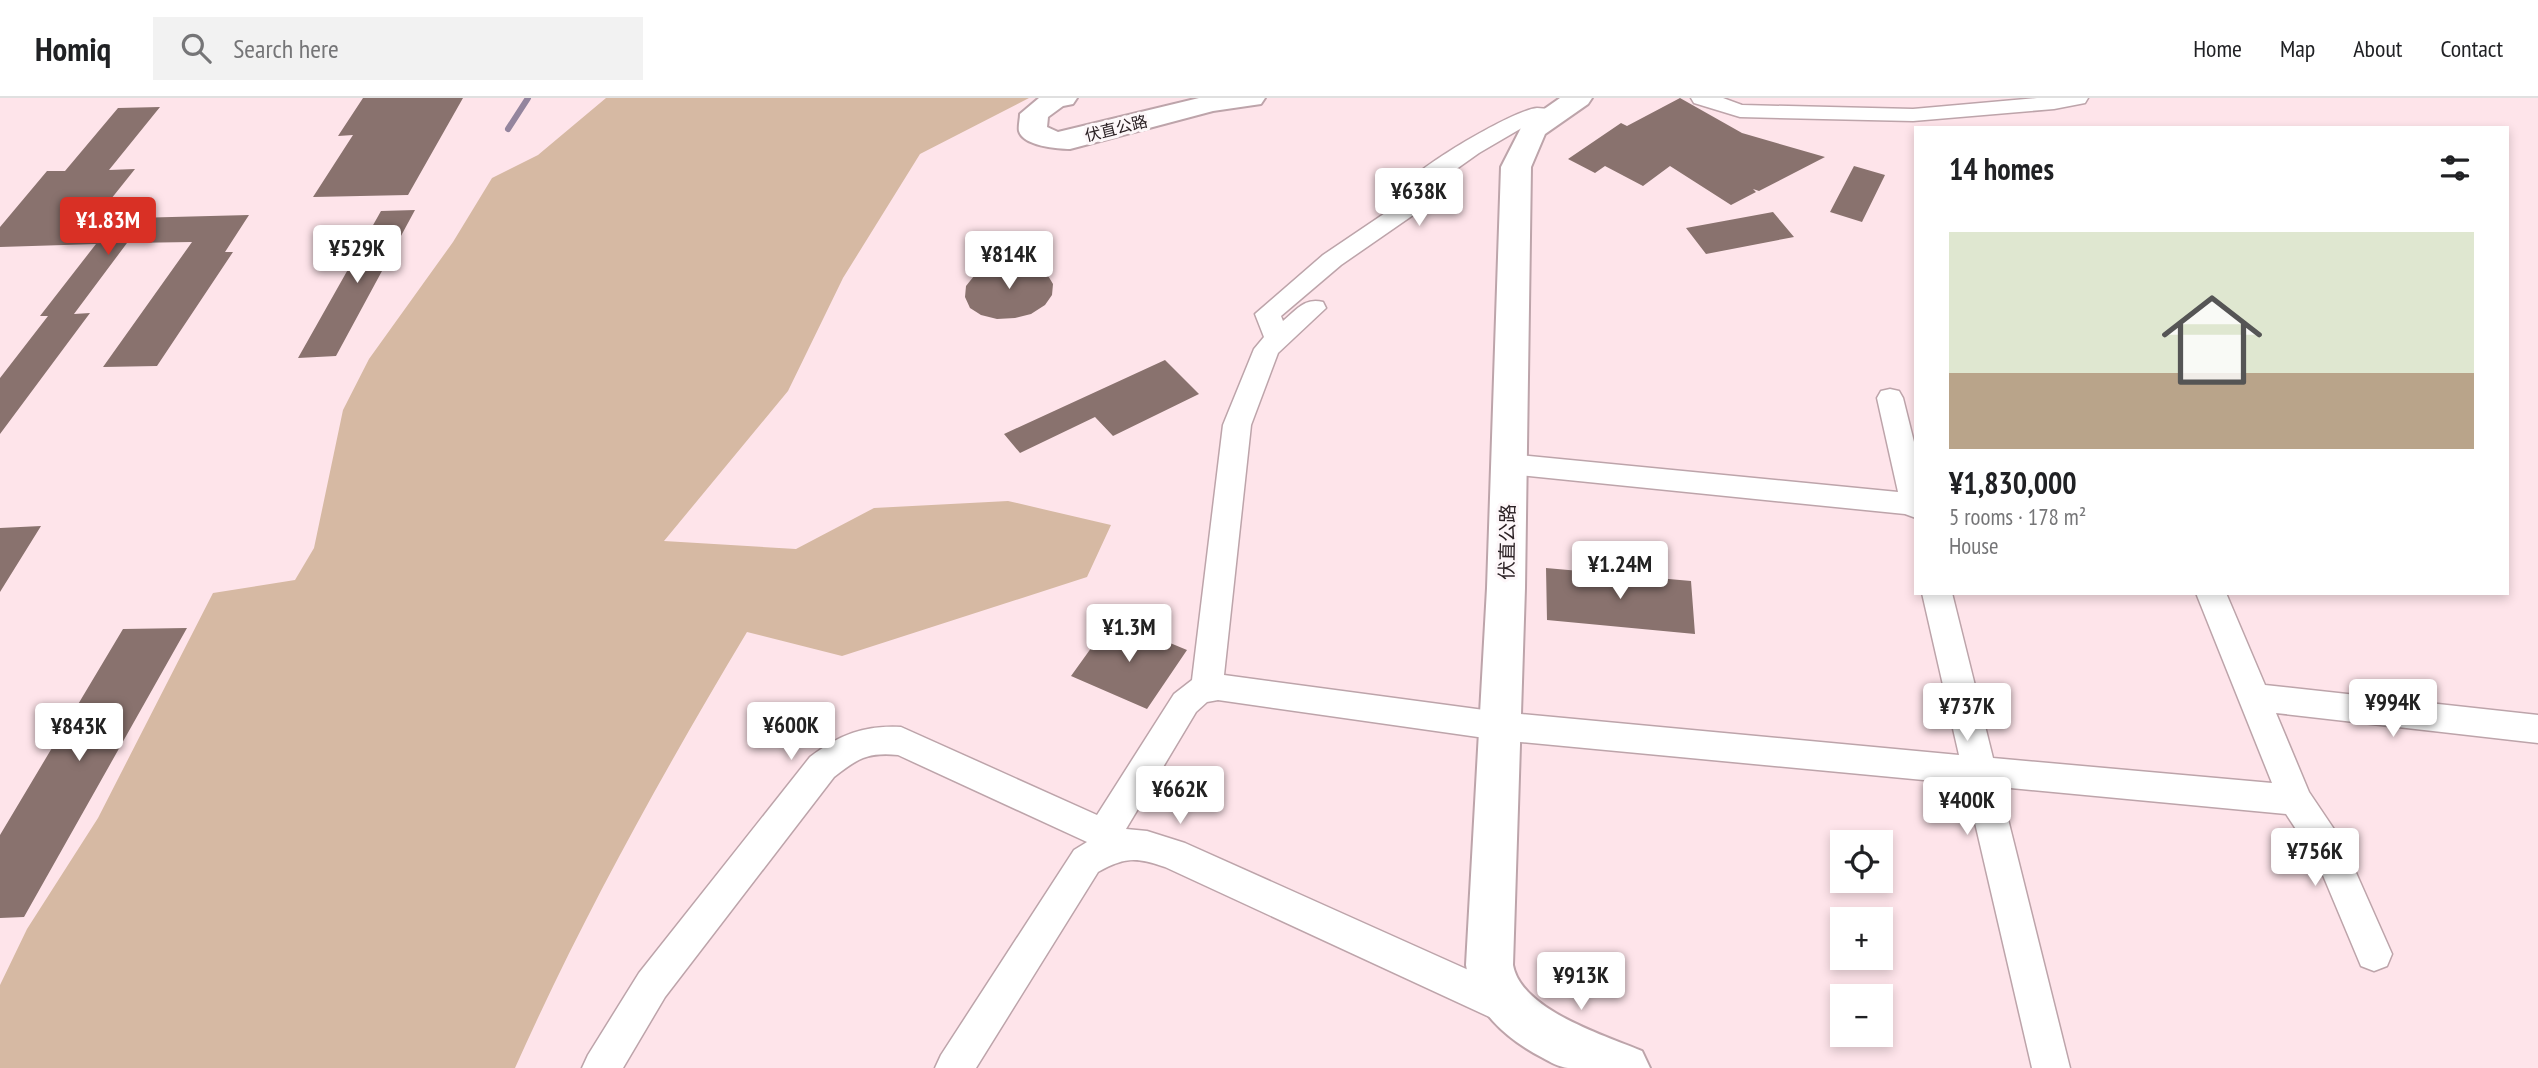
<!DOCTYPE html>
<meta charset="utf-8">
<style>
:root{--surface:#fff;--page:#f2f2f2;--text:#202124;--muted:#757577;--line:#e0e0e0;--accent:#d93025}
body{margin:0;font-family:"PT Sans Narrow","Noto Sans SC",sans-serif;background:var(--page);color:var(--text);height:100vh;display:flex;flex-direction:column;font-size:26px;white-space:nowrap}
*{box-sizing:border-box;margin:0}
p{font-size:23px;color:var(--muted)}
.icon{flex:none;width:38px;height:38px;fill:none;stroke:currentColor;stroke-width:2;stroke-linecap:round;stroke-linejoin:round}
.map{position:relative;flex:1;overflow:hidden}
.panel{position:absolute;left:1914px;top:28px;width:595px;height:469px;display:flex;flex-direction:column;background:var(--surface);border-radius:0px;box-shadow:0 4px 10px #0003}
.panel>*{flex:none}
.tools{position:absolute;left:1830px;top:732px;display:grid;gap:14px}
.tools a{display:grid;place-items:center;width:63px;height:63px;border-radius:0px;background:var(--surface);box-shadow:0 4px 10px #0003;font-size:35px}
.price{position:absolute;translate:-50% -60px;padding:0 16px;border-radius:7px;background:#fff;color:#222;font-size:23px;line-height:46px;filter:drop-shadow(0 2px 4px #0008)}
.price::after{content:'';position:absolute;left:50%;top:42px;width:21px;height:16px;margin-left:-10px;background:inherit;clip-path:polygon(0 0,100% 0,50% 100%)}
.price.on{background:var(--accent);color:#fff}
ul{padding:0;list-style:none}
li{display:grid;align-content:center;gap:14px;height:371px;padding:0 35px}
li span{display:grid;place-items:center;height:217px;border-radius:0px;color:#555}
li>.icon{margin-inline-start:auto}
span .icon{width:126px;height:126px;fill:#fffc;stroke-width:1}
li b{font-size:30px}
h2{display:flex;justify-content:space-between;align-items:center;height:84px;padding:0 35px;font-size:30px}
header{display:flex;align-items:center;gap:42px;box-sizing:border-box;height:98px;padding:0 35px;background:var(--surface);border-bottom:2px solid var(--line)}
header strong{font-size:33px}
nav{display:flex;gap:38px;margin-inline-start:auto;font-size:24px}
.search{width:490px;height:63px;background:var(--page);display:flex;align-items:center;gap:18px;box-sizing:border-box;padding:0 24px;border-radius:0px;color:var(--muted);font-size:26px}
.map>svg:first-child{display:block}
.green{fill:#d6b9a3}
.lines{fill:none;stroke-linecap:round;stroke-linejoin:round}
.stream{stroke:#94859e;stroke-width:6}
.building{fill:#89726e}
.street-casing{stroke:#bda4aa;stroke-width:3}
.secondary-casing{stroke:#bda4aa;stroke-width:4}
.street{fill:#fff;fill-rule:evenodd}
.secondary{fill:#fff;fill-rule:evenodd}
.labels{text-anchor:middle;stroke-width:6;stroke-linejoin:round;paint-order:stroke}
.far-street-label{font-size:16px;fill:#2b2124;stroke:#fdf7f9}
.street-label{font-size:19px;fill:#2b2124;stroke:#fdf7f9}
</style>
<header>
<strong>Homiq</strong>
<div class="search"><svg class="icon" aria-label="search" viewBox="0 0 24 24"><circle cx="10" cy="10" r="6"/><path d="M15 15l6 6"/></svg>Search here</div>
<nav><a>Home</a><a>Map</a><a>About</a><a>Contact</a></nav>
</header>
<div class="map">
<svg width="2538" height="970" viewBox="0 0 2538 970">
<rect width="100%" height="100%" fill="#fee4ea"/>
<path class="green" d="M606,0h423l-109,56 -77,124 -55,113 -124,150 132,8 78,-41 134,-7 103,24 -24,52 -245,79 -95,-24c-85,142 -165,286 -232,436h-515v-83l27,-56 71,-111 115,-225 82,-13 19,-32 29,-138 26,-51 84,-117 39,-64 46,-23z"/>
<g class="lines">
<path class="stream" d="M508,31l20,-31"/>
</g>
<path class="building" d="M363,0h100l-55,97 -95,2 40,-62 -15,1z
M1680,0l62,35 83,24 -66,34 -6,-2 3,3 -25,13 -61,-39 -27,20 -38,-20 -10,7 -27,-14 53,-36 6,3z
M160,9l-51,63 26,-1 -40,50 154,-4 -24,37h8l-76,114 -54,1 89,-125 -65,1 -53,71 16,-1 -90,121v-56l48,-62h-8l56,-72 -96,3v-20l47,-56h18l53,-63z
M1854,68l31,9 -23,47 -32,-10z
M415,112l-79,146 -38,2 83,-147z
M1773,114l21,25 -88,17 -20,-26z
M1003,165h17l16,4 11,7 6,10 -1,11 -7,10 -14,9 -16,4 -18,1 -16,-4 -11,-7 -5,-11 1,-11 8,-10 13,-8z
M1165,262l34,34 -86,42 -18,-19 -75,36 -16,-19z
M41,428l-41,66v-64z
M1546,470l145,13 4,53 -148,-14z
M1112,521l75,31 -40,59 -76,-33z
M187,530l-163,289 -24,1v-83l123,-206z"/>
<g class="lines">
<defs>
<path id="street" d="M1691,0h32l19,7 171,4 124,-11h51l-3,5 -31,6 -141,12 -173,-4 -46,-14z
M1537,10l25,2 3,5 -3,5 -26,1 -9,4 -48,28 -55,39 -5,19 -78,54 -60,51 2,5c13,-11 22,-24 40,-19l3,6 -48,45 -27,72 -27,250 275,37 460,43 -37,-162h30l41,165 279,25 -76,-190h30l39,92 273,30v28l-262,-30 33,79 33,49 50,113 -5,12 -13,5 -13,-5 -44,-105 -31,-47 -286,-27 70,281h-38l-66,-284 -467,-44 -281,-40 -11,2 -11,10 -70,117 21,2 38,12 337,151 6,13 -6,13 -13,5 -13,-5 -331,-153c-29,-10 -40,-10 -67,5l-122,196h-41l6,-13 133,-205 13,-8 -189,-87c-31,-3 -41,4 -64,22l-169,220 -42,71h-41l6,-13 51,-82 171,-216c29,-22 54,-32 91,-30l196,88 77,-121 18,-14 31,-255 31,-76 10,-12 -9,-23 68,-59 77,-52c0,-5 0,-11 3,-16 13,-19 110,-77 134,-79z
M1890,291l9,2 4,7 13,52v68l-11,-4 -397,-40 -10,-3 -4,-7 4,-7 10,-3 390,38 -21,-94 4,-7z"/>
<path id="secondary" d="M1039,0h38l-4,6 -10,2 -15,11 -1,10 11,5 141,-34h66l-4,6 -48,7 -143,38c-12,0 -47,-3 -51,-18 -1,-4 1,-12 1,-17z
M1560,0h32l-4,6 -43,30 -14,33 -6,421 -12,377c8,45 93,71 129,86l8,17c-27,0 -56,0 -82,0 -9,-1 -18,-6 -25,-10 -37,-19 -71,-49 -77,-93l21,-377 14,-421 22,-43z"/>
</defs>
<use href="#street" class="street-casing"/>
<use href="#secondary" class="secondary-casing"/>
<use href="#street" class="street"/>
<use href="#secondary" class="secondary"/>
</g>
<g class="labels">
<g class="far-street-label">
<text transform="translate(1116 30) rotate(-14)" y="6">伏直公路</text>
</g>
<g class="street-label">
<text transform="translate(1507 444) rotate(-89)" y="7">伏直公路</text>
</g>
</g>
</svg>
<div class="tools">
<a><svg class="icon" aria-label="locate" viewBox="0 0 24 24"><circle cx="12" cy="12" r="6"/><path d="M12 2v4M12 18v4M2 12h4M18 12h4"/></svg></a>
<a>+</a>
<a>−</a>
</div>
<b class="price" style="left:1419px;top:130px">¥638K</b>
<b class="price on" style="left:108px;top:159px">¥1.83M</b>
<b class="price" style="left:357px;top:187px">¥529K</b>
<b class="price" style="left:1009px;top:193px">¥814K</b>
<b class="price" style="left:1620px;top:503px">¥1.24M</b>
<b class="price" style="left:1129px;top:566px">¥1.3M</b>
<b class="price" style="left:2393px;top:641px">¥994K</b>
<b class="price" style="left:1967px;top:645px">¥737K</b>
<b class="price" style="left:791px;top:664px">¥600K</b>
<b class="price" style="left:79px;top:665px">¥843K</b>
<b class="price" style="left:1180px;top:728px">¥662K</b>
<b class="price" style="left:1967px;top:739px">¥400K</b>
<b class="price" style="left:2315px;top:790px">¥756K</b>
<b class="price" style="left:1581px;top:914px">¥913K</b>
<section class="panel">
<h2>14 homes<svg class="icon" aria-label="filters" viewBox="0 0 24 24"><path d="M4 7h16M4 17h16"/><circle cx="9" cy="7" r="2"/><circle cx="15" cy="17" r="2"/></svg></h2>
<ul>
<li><span style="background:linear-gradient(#dfe7d0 65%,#b9a48a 0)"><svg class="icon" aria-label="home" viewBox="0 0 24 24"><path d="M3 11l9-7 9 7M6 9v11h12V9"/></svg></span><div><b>¥1,830,000</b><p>5 rooms · 178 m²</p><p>House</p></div></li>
</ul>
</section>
</div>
